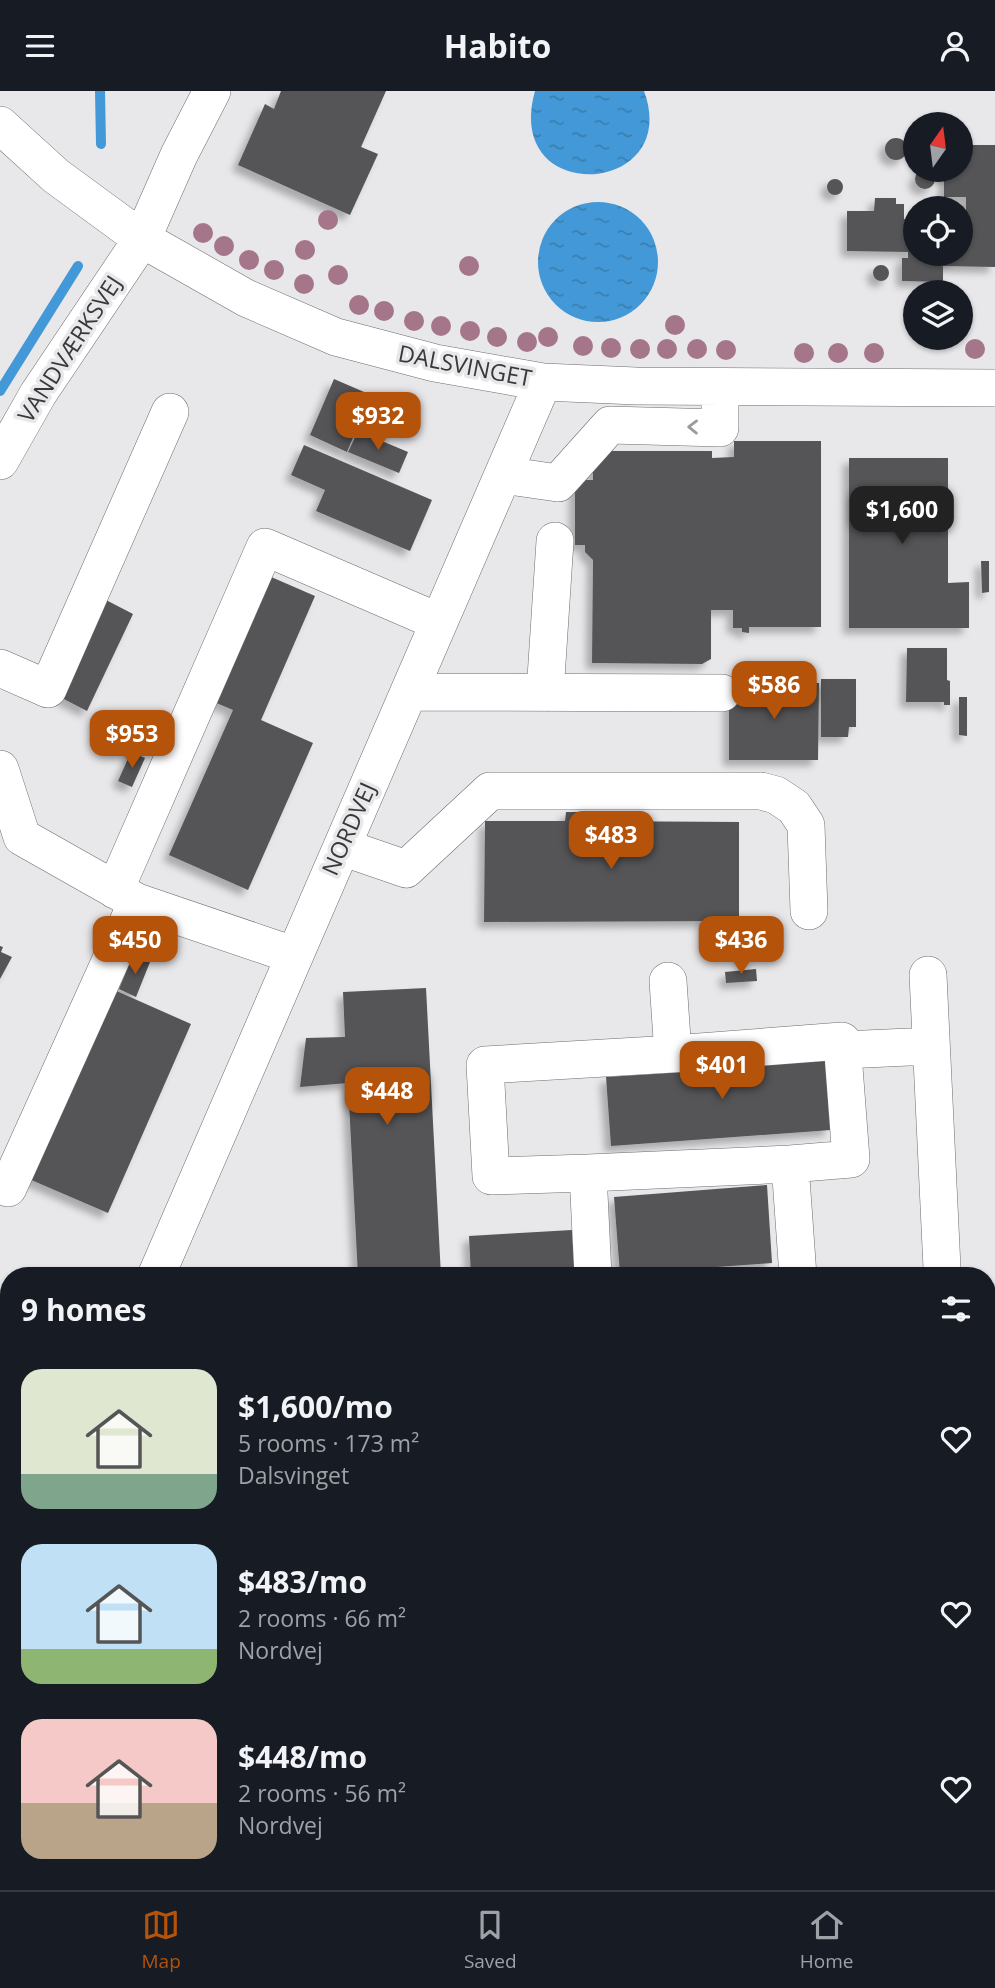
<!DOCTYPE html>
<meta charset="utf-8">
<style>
:root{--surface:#171b24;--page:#242831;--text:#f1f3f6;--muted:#9ea1a6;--line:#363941;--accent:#b45309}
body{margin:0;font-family:"Open Sans",sans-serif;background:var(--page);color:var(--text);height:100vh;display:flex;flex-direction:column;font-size:26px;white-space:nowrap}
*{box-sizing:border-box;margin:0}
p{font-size:23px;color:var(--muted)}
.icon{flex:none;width:38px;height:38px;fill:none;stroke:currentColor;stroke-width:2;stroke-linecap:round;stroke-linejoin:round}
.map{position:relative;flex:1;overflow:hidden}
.side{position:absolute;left:0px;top:1176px;width:996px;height:623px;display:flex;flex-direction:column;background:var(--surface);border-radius:28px 28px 0 0;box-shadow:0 2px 5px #0004}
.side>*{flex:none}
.needle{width:46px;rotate:14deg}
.controls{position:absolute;left:903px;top:21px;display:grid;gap:14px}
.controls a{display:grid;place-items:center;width:70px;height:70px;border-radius:50%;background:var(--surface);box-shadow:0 2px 5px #0004;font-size:35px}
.price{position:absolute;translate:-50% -60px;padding:0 16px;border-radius:14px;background:var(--accent);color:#fff;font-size:23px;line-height:46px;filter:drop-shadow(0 2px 4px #0008)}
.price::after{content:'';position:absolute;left:50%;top:42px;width:21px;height:16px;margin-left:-10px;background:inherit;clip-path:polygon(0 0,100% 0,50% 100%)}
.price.selected{background:#222;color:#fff}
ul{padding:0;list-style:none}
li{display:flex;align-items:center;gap:21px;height:175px;padding:0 21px}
li span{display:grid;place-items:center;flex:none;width:196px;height:140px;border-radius:21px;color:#555}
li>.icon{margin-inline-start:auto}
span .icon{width:84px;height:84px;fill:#fffc;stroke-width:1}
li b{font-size:30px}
h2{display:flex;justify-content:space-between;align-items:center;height:84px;padding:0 21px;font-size:30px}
header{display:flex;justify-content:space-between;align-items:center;height:91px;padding:0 21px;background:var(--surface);font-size:32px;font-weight:700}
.tab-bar{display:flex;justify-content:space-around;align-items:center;height:98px;border-top:2px solid var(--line);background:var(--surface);font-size:19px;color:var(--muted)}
.tab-bar a{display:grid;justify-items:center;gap:4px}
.tab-bar .selected{color:var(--accent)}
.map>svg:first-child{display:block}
.water{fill:url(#water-ripples)}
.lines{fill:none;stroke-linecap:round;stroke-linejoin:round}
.stream{stroke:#4399d7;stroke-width:10}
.building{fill:#545558;filter:url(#shadow)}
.minor-casing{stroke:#6d6c6f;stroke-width:38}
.minor{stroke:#fff;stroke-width:37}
.tree{fill:#a5768a}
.oneway{stroke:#9c9b9c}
.labels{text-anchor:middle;stroke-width:7;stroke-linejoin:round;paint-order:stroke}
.street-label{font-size:23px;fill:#383739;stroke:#e8e7ea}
</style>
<header><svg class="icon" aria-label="menu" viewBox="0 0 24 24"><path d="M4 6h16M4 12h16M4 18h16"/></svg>Habito<svg class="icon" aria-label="person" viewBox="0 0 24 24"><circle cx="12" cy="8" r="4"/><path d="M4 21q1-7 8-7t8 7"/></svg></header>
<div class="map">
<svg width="995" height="1799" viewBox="0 0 995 1799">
<defs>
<pattern id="water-ripples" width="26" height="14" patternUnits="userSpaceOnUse" patternTransform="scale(1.75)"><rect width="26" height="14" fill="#4399d7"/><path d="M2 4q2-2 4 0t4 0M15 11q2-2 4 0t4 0" fill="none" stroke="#397eaf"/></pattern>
<filter id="shadow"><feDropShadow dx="-6" dy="6" stdDeviation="3.5" flood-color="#0004"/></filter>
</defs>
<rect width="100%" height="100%" fill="#e8e7ea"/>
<path class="water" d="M535,0h109c39,105 -142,117 -109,0z
M538 171a60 60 0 1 1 120 0a60 60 0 1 1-120 0Z"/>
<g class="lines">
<path class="stream" d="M100,0l1,53
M0,300l78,-125"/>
</g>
<path class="building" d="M281,0h105l-25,56 17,7 -28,61 -112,-50 27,-61 9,5z
M885 58a11 11 0 1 1 22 0a11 11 0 1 1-22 0Z
M966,54h29v122l-52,-1v16l-41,-1v-23h6v-6l-61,-1v-40h27l1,-13h21v6h8v15l11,1v34h46v-39h5v-18h-22v-27h17v-6l5,1z
M915 88a10 10 0 1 1 20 0a10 10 0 1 1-20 0Z
M827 96a8 8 0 1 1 16 0a8 8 0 1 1-16 0Z
M873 182a8 8 0 1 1 16 0a8 8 0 1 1-16 0Z
M334,288l37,16 -24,57 -37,-17z
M358,340l50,21 -9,21 -51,-21z
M734,350h87v186h-72v6l-7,-1v-4h-9v-18h-22v49l-9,5 -110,-1 1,-103 -8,-8v-7h-10v-65h18v-29h119v7l22,-1z
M304,354l128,55 -22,51 -94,-40 9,-21 -34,-15z
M849,367h99v125l21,-1v46h-120z
M981,470h8v31l-7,1z
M262,482l53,23 -54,124 52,23 -65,147 -79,-35 64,-145 -26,-11z
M106,509l27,14 -46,97 -27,-14z
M907,557h40v32l3,1v24h-6v-3h-38z
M821,588h35v48h-7l-1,10h-27z
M729,592h90l-1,77h-89z
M959,606h8v39l-8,-1z
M131,661l14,6 -13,29 -14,-6z
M566,721h17v9l156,1v99l-255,1 1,-101h80z
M0,855l3,1 -2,5 11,5 -12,22z
M133,864l17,7 -14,35 -17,-8z
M756,878l1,12 -31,2 -1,-11z
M426,897l15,288h-83l-10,-193 -48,4 6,-49 39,-1 -2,-45z
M112,898l79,35 -83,189 -79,-34z
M825,960l6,79 -220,16 -5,-69 125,-8 -1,-12z
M767,1094l5,78 -152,11 -6,-77z
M572,1139l3,46h-104l-2,-40z
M987,1503h8v64h-8z
M216,1790h157l1,9h-157z"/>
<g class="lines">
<defs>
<path id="minor" d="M0,34l56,51 86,63 104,59 90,39 99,26 108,19 93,4 359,2
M0,370l38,-67 104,-155 37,-84 33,-64
M503,384l55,8 52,-58 110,3v-41
M0,577l48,21 122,-277
M409,601l313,1
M545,602l10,-152
M0,678l22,68 115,65 156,53
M342,756l64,22 84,-78h271l15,4 18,12 12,18 3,86
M115,799l150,-343 174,75
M928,884l14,293
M843,959l88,-4
M673,963l169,-13 9,118 -61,5
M588,1082l-97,3 -6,-111 188,-11 -5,-73
M8,1097l129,-286
M156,1185l387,-894
M593,1185l-5,-103 202,-9 8,112
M987,1230h8
M0,1257l9,3
M987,1317h8
M987,1372h8
M987,1476h8
M0,1611l9,2
M9,1656l-4,55 4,55
M987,1673h8
M987,1773h8
M11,1790v9"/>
</defs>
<use href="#minor" class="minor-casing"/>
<use href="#minor" class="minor"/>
</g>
<g class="tree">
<circle cx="328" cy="129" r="10"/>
<circle cx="203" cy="142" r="10"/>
<circle cx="224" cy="155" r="10"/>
<circle cx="305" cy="159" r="10"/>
<circle cx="249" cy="169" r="10"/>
<circle cx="469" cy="175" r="10"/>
<circle cx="274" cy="179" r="10"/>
<circle cx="338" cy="184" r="10"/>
<circle cx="304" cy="193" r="10"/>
<circle cx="359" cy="214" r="10"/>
<circle cx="384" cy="220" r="10"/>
<circle cx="414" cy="230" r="10"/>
<circle cx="675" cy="234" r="10"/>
<circle cx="441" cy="235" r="10"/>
<circle cx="470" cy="240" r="10"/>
<circle cx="497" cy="246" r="10"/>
<circle cx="548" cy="246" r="10"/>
<circle cx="527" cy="251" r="10"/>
<circle cx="583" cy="255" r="10"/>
<circle cx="611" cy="257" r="10"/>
<circle cx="640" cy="258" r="10"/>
<circle cx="667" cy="258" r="10"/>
<circle cx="697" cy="258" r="10"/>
<circle cx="975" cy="258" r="10"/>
<circle cx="726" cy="259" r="10"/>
<circle cx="804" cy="262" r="10"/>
<circle cx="838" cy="262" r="10"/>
<circle cx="874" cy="262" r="10"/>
</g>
<defs><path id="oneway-chevron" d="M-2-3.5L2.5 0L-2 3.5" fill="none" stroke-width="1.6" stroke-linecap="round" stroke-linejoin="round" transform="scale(1.75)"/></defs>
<use class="oneway" href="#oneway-chevron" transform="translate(693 336) rotate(-179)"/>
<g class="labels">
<g class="street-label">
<text transform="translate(70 258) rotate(-57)" y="8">VANDVÆRKSVEJ</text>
<text transform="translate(465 275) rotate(11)" y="8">DALSVINGET</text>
<text transform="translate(349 738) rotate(-66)" y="8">NORDVEJ</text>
</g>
</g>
</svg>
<div class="controls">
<a><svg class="needle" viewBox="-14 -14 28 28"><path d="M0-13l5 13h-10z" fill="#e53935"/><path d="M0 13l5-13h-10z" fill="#9ea1a6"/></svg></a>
<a><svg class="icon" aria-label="locate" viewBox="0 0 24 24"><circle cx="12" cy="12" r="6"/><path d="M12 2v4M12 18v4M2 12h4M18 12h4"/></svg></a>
<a><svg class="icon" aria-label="layers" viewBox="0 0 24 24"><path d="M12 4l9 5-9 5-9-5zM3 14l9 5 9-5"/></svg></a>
</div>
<b class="price" style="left:378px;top:361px">$932</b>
<b class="price selected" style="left:902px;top:455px">$1,600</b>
<b class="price" style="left:774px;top:630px">$586</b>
<b class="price" style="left:132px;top:679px">$953</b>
<b class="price" style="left:611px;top:780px">$483</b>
<b class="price" style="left:135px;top:885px">$450</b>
<b class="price" style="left:741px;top:885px">$436</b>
<b class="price" style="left:722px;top:1010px">$401</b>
<b class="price" style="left:387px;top:1036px">$448</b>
<section class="side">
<h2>9 homes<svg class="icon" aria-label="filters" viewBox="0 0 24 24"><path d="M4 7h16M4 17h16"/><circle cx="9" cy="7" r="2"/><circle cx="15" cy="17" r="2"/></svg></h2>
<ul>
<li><span style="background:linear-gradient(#dfe7d0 75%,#7fa58c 0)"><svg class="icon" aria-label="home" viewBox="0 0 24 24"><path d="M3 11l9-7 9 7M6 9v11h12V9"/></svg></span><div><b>$1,600/mo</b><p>5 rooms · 173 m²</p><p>Dalsvinget</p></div><svg class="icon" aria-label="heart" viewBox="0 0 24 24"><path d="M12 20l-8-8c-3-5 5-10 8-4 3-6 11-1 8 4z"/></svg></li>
<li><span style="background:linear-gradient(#bfe0f5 75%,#8fb573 0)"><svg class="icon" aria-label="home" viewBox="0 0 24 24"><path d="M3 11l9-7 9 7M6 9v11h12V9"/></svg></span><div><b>$483/mo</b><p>2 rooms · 66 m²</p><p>Nordvej</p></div><svg class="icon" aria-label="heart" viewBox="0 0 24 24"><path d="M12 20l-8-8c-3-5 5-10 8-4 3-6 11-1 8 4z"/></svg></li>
<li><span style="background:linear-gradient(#f6c9c9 60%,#b9a48a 0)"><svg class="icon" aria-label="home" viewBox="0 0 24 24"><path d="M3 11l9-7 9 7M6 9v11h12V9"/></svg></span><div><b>$448/mo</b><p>2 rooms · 56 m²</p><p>Nordvej</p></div><svg class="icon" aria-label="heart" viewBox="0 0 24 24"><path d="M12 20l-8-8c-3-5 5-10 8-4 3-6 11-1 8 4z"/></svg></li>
</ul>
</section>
</div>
<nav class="tab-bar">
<a class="selected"><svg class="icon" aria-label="map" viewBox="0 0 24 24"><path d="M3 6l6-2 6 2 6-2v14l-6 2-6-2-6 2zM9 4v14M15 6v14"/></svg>Map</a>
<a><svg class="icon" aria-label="saved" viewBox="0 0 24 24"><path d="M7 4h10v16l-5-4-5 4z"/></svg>Saved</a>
<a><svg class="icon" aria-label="home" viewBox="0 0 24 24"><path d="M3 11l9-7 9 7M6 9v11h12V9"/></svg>Home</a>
</nav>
